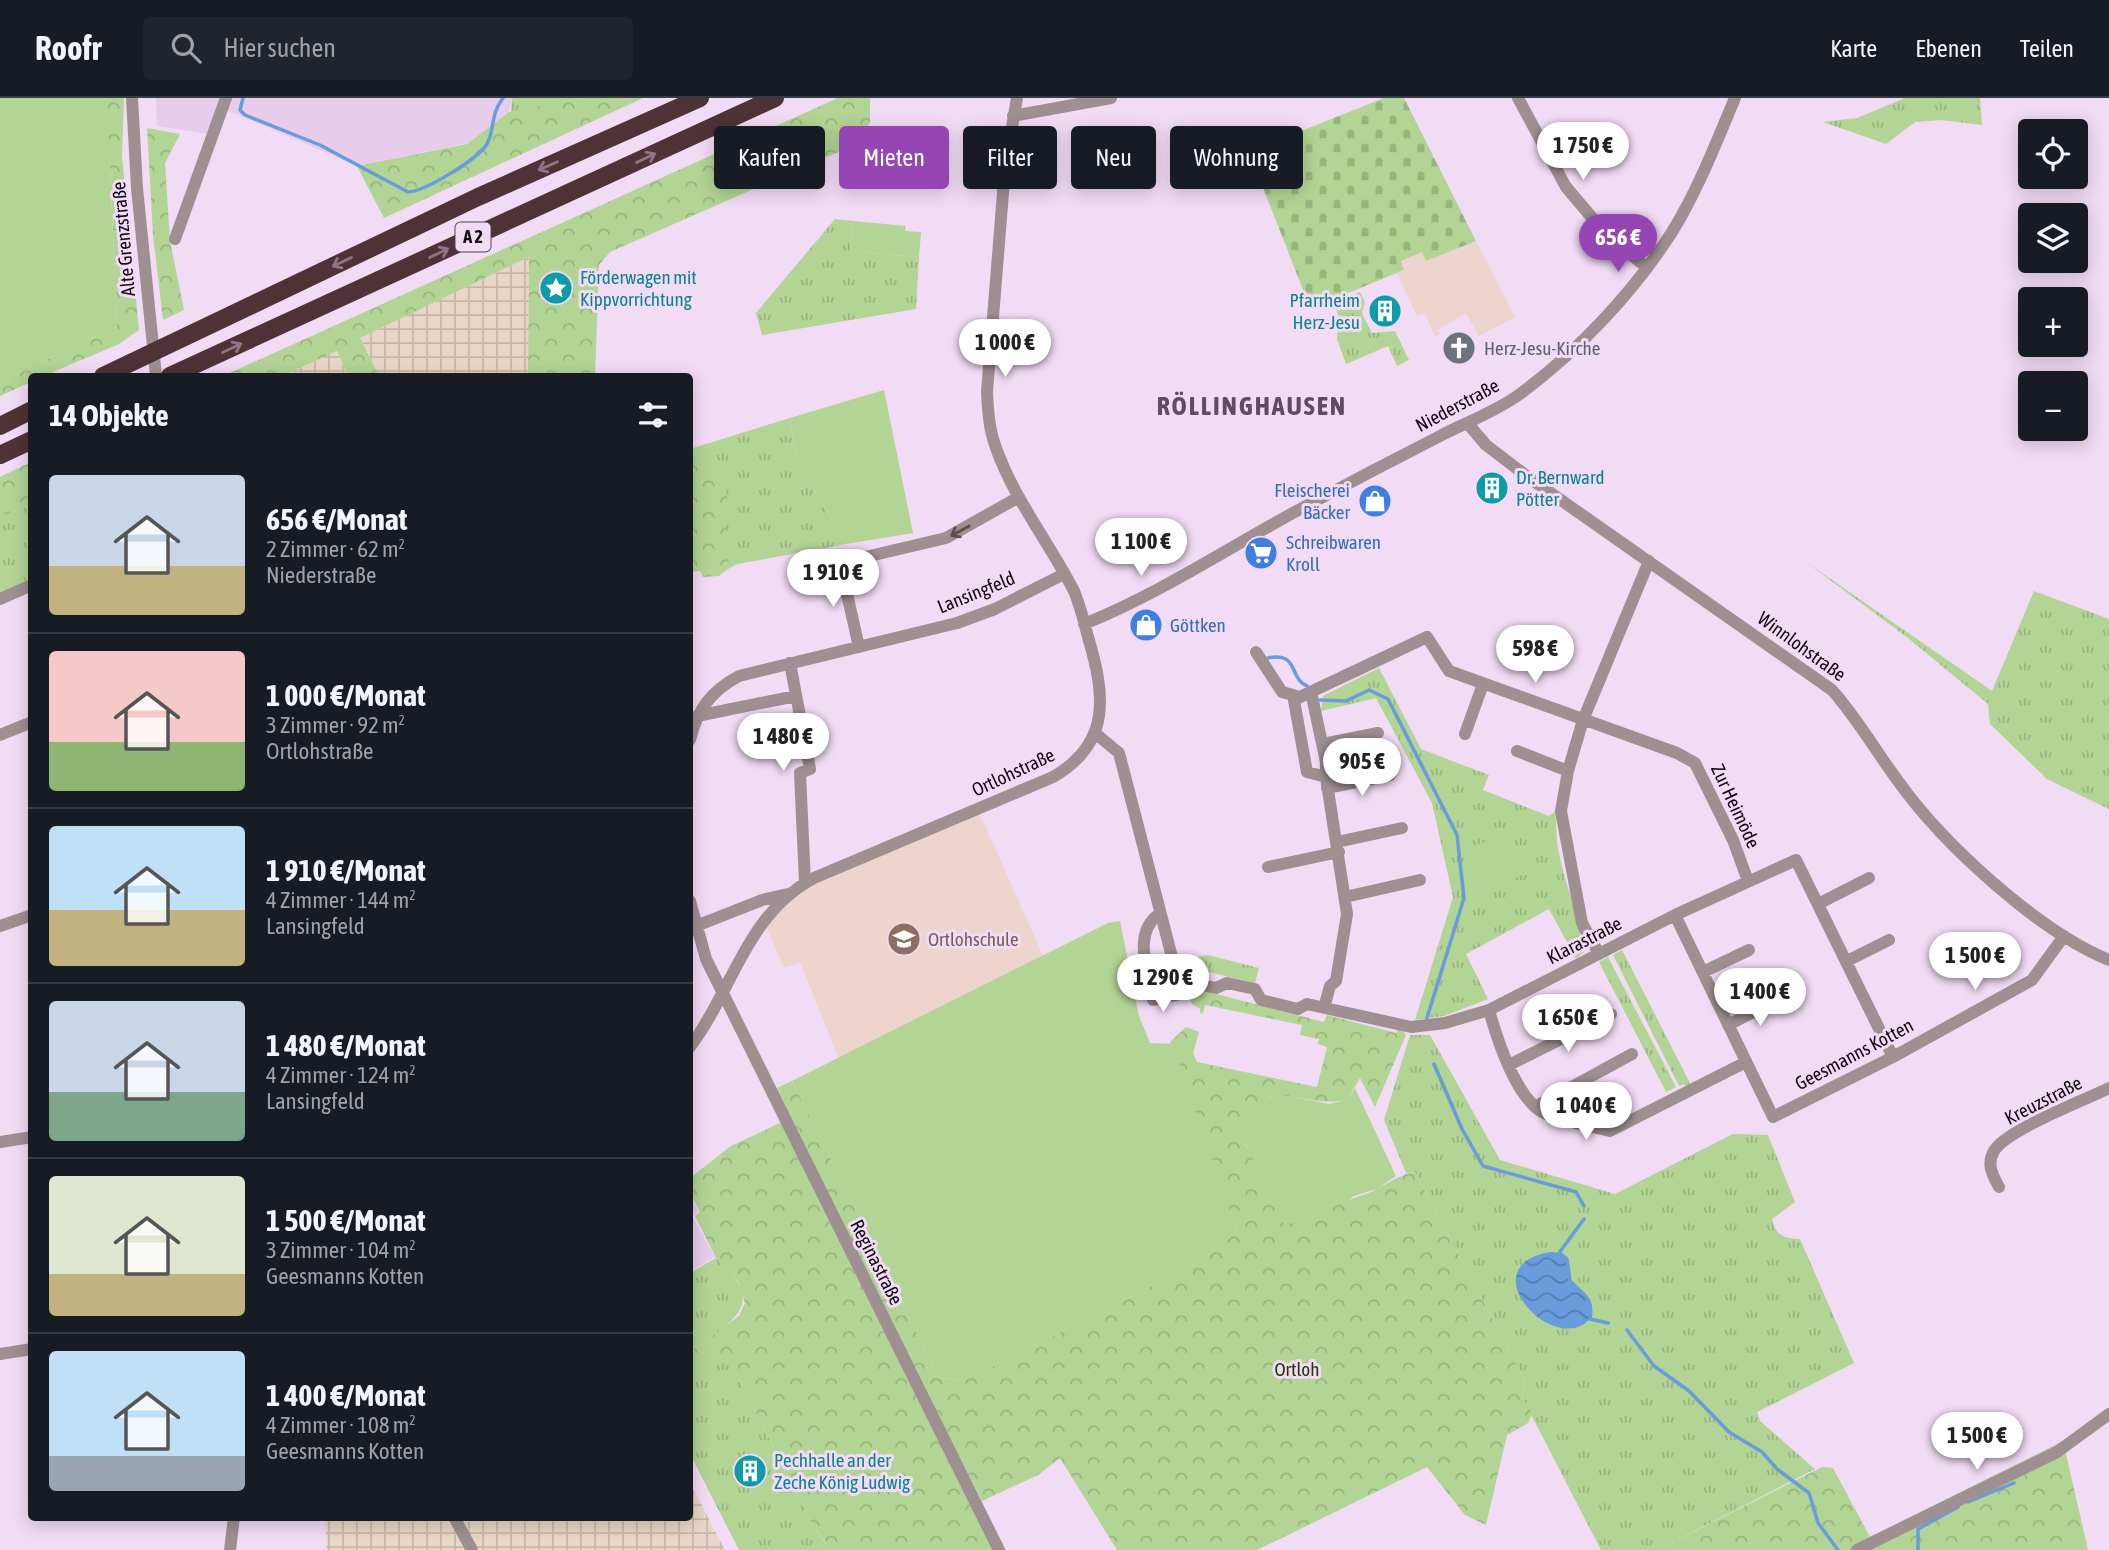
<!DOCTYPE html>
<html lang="de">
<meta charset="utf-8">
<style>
:root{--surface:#171b24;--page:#20242c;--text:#f1f3f6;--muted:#9ea1a6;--line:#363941;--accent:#9645b4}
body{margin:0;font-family:"Asap Condensed",sans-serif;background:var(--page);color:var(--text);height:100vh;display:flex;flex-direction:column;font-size:26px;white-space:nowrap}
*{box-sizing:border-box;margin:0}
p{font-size:23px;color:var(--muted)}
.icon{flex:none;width:38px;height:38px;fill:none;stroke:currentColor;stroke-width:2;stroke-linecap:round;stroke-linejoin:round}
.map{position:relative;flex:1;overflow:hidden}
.details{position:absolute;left:28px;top:275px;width:665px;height:1148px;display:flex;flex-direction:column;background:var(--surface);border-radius:7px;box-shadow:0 4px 18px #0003}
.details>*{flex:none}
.banner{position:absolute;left:714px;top:28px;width:665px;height:63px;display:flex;gap:14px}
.tools{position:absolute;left:2018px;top:21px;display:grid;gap:14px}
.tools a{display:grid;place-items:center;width:70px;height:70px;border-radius:7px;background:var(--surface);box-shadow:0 4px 18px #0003;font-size:35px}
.price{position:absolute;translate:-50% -60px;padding:0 16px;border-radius:24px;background:#fff;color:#222;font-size:23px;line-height:46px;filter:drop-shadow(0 2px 4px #0008)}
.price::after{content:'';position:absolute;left:50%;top:42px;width:21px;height:16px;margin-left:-10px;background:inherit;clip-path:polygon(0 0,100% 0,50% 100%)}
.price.on{background:var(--accent);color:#fff}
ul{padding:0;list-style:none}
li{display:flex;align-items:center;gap:21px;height:175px;padding:0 21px}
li+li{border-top:2px solid var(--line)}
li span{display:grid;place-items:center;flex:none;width:196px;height:140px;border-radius:7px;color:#555}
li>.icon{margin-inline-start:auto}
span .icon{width:84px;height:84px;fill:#fffc;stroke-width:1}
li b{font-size:30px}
h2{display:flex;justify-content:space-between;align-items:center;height:84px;padding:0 21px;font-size:30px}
.chip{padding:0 24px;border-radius:7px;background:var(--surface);box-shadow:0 4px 18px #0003;font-size:24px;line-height:63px}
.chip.on{background:var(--accent);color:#fff}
header{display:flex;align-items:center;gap:42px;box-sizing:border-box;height:98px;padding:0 35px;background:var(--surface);border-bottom:2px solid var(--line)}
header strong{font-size:33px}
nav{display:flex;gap:38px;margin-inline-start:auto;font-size:24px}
.search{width:490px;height:63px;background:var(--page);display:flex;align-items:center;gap:18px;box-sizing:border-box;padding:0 24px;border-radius:7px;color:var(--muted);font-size:26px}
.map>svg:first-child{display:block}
.built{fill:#e7cceb}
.industrial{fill:url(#industrial-grid)}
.education{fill:#edd4cc}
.grass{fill:url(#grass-tufts)}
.forest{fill:url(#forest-crowns)}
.cemetery{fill:url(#cemetery-stones)}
.green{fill:#b2d494}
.water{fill:url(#water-waves)}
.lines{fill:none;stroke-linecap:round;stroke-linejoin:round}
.stream{stroke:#689cdc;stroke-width:3.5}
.minor{stroke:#9e8f91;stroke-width:12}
.highway{stroke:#4f3236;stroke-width:18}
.oneway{stroke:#907682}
.oneway2{stroke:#574c51}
.labels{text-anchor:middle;stroke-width:6;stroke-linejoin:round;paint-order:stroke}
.shield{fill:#f2dbf5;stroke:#544855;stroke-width:2}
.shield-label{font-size:18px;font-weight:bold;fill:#100911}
.street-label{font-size:19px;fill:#100911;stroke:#f2dbf5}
.culture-label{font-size:19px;fill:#0d838f;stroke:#f2dbf5;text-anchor:start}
.worship-label{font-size:19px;fill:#5b616d;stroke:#f2dbf5;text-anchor:start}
.shop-label{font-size:19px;fill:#366cbe;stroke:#f2dbf5;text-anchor:start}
.education-label{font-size:19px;fill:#785e54;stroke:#f2dbf5;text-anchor:start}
.park-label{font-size:19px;fill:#223901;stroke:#f2dbf5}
.district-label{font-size:26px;font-weight:bold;letter-spacing:2px;fill:#5f4c61;stroke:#f2dbf5}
</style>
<header>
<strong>Roofr</strong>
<div class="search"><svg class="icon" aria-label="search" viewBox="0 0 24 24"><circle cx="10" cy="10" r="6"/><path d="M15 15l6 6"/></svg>Hier suchen</div>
<nav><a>Karte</a><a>Ebenen</a><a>Teilen</a></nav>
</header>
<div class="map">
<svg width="2109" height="1452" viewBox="0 0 2109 1452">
<defs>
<pattern id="industrial-grid" width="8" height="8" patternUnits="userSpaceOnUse" patternTransform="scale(1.75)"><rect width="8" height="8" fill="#ead6c7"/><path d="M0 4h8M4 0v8" fill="none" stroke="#c8b6aa"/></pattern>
<pattern id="grass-tufts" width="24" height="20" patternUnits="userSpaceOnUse" patternTransform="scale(1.75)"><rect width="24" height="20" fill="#b2d494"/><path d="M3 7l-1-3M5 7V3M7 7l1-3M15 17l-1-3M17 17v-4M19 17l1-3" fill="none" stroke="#98b57f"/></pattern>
<pattern id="forest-crowns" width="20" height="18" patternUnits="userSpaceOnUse" patternTransform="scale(1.75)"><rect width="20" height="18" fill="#b2d494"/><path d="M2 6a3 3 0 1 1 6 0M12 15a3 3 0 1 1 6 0" fill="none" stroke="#98b57f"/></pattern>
<pattern id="cemetery-stones" width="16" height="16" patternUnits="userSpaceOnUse" patternTransform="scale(1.75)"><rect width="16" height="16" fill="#b2d494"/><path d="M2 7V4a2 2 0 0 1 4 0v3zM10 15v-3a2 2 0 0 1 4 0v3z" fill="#98b57f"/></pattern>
<pattern id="water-waves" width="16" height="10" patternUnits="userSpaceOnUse" patternTransform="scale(1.75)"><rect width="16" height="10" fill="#689cdc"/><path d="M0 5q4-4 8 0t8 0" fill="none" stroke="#547db1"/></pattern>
</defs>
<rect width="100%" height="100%" fill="#f2dbf5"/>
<path class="built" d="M156,0h356l-3,14 -41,31 -111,23 -139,-60 -11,28 -50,-8z
M690,1096l9,18 -7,4 23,41 -25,14z"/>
<path class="industrial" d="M529,159l-1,119h-149l-19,-38z
M337,253l11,25h-66z
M690,1385l35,67h-398l-2,-33h365z"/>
<path class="education" d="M1476,143l39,76 -36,19 -13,-23 -28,17 2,4 -5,3 -10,-24 -8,3 -20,-43 7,-3 -4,-9 22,-10 4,10z
M979,714l64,144 -204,103 -39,-97 -16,6 -19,-45 24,-27z"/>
<path class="grass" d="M512,0h70l-71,15z
M1905,0h75l2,27 -41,-5 -26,2 -29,22 -63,-22 34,-4z
M835,121l18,2 -3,30 69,6 -3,52 -154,26 -6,-22z
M1360,194l5,10 -3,12 10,19 23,-2 14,29 -12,6 -9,-20 -42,18 -9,-25 2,-22 -5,-14z
M790,320l6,41 50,85 -108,20 -10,5v-18l-15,-5c29,-27 10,-81 -23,-93v-4z
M31,408v76l-31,15v-81z
M1806,464l186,129 42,-100 75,28v190l-62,-30 -57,-55 -2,-20 -80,-66z
M1379,570l42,81 68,26 -6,15 66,26 8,-6c-6,44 17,91 29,132l-2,10 -8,7 -27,-50 -83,45 22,45 -44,17 -29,4 38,-123 -21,-94 -56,-105 -55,13 2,-15z
M1622,852l69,135 -5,2 -2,-3 -5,2 -66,-131z
M1208,857l51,13 -4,15 -72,-17 -1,-6z
M1608,859l68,130 -10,5 -67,-130z
M1410,937h20l70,125 115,34 118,-60 35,1 27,67 -23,17c4,17 11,19 28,20l54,124 -97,49 3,9 55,48 -157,81h-57l-79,-153 3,-16 -110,-209 -9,1 -22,-53z
M716,1160c54,47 16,63 -26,94v-79z
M719,1253l13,13 81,162 13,18 -3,6h-84l-49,-96v-82l14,-13z"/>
<path class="forest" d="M91,0h33l-2,58 17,174 -20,14 -75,32h-12l-1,6 -31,14v-14l117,-56 -7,-161z
M582,0h61l-259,120 -27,-52 110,-22 42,-32z
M838,0h32v24l-11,21 -249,109 -11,13 -4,111h-67l1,-119 -169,81 19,38h-31l-11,-25 -55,25h-59z
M147,30l33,6 -15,29 5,78 14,69 -21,10 -10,-85z
M690,355c37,13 53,64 24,93l14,5v18l-9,7 -16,1 -3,-6 -10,1z
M31,364v44l-31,10v-39z
M1185,888l139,36 3,-7 69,18 3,-7 7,9 -31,72 -15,-29 -13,22c-27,6 -51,-7 -78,-3l-24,47 16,28 22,51c34,0 28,-12 51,-19 13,-4 29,-8 41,-14 14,-7 24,-15 40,-18l110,209 -3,16 10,17 -4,9 -21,12 -21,90 -21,-10 -38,-48 -170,83h-140l-57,-92 -22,17 -56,26 -133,-259 -72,-154 15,-7 147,297 26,2 234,-118 38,-30 -67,-190 16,-15 13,5 -6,21 4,9 120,25 10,-40 -9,-3 1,-5 -19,-4 2,-10 -97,-20 -2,9 -3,-1v-4l-8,-5z
M784,1023l213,429h-174l3,-7 -13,-17 -81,-162 -13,-12 -29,20v-20l49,-36 6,-13 -7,-22 -22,-23 -21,-42 5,-4 -10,-19v-15l41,-32z
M2063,1343l25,109h-430l164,-83 11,1 37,69z"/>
<path class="cemetery" d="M1384,0h20l72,143 -50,20 -4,-9 -21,9 3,9 -85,35 -2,-3 -8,3 -60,-153z"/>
<path class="green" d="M0,0h107l10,228 -117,56z
M853,123l53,5 -1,5 16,1 -2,25 -69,-6z
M884,292l29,143 -67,11 -50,-85 -6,-41z
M1506,735l18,41 -41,19 -8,-2 -5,-31 4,-14z
M1120,823l19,95 11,27 23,1 64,188 -38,30 -234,118 -26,-2 -147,-297 316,-158z
M1355,990l41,88 -19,13 -23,7 -10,7 -11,1 -34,20 -16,-1 -42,-89 5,-19 24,-18 13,-2 46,9 18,-4z"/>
<path class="water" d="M1551,1154l10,1 6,6 3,22c12,13 24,16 20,38 -37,39 -122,-54 -39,-67z"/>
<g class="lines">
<path class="stream" d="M243,0l-3,12 5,5 75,30 88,47c16,0 70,-33 79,-48 8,-15 3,-29 16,-46
M1268,560c31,-7 21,21 39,28
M1320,602l26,1 23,-11 19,9 69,136 7,63 -37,120
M1434,966l28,65 21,37 93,26 8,14
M1584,1121l-25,34 8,6 3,22c12,13 24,16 20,38l18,4
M1627,1232l27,36 35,25 40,41 33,20 15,17 32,24 9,30 20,27
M1968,1404l46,-19
M1918,1452v-21l40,-22"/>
<path class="minor" d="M132,0l5,90 19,188
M1518,0l48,89 39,46 41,34
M1013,18l98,-18
M175,141l51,-141
M1469,327l17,20 42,32 304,213c25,28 43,60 66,91 45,63 140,150 211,179
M0,501l32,-14
M1084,526c77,-31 147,-78 220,-117 45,-24 91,-48 136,-71 27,-14 55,-24 80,-42 58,-43 113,-101 152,-162 26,-42 44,-89 63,-134
M859,549l-19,-84 106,-25 73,-41
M1256,554l26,40 18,5 127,-60 22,34 228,82 18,10 38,77 15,41
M790,565l20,106 -10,4 5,110
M1311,594l15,70v15l21,137 -11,67 -6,5 -6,22
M1293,597l14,77 19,5
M697,618l99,-20
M1095,635l24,20 59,227 3,14 -28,6c-5,-30 -21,-66 6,-86
M1465,636l18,-50
M0,637l32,-13
M690,642c7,-30 21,-49 49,-64l218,-53 38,-14 69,-35
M1323,646l55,-11
M1517,653l51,20
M1327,690l63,-13
M1337,744l65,-14
M1268,769l71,-15
M1345,799l75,-17
M690,803l16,58 293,591
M1820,805l49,-25
M1675,817l98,202 120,-60 139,-77 32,-44
M0,828l32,-11
M696,828l66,-26 26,-6
M1599,856l-17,-31 -21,-112 7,-40 15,-51 66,-159
M1847,863l42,-21
M1703,874l46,-22
M1178,882l38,8 11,-5 28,6 6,11 37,9 9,-5 104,23 34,-4 44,-13 186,-95 121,-55 97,197
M1489,912c8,29 28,92 57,104 20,8 44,12 64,17l136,-69
M1728,927l49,-25
M690,949c43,-57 56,-133 124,-169l239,-101c59,-34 52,-83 35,-140 -4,-15 -8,-32 -14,-46 -25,-49 -61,-93 -79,-146 -6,-17 -7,-34 -8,-53l18,-224 12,-70
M1509,967l102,-51
M1535,1009l97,-53
M0,1044l32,-5
M1999,1089c-6,-11 -13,-23 -5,-36 12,-21 91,-51 115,-63
M0,1256l32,-5
M454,1419l18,33
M230,1452l4,-33
M1857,1452l200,-98 52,-38"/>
<path class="highway" d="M103,278l375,-179 222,-99
M170,278l605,-278
M0,328l32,-16
M0,357l32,-15"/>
</g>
<defs><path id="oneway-shaft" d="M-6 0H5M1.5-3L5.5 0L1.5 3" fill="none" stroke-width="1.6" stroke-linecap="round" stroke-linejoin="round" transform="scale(1.75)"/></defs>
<g class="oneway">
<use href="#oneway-shaft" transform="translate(646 60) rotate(-25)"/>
<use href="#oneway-shaft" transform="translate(548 68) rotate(156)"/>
<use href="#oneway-shaft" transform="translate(439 155) rotate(-25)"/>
<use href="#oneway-shaft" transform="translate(342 164) rotate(154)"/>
<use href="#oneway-shaft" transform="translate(232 250) rotate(-25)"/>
</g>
<use class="oneway2" href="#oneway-shaft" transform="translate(960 433) rotate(151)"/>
<defs>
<symbol id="sight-disc" viewBox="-11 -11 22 22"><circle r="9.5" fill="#0f9aa8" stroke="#f2dbf5"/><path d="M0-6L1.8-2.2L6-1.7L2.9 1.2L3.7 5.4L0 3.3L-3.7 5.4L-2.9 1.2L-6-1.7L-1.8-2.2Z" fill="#fff"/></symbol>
<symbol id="building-disc" viewBox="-11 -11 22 22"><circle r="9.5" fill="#0f9aa8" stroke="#f2dbf5"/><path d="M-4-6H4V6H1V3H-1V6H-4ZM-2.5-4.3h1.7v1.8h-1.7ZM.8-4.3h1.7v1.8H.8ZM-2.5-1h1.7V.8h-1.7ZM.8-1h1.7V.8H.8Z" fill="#fff"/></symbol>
<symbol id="church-disc" viewBox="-11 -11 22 22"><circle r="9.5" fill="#6b7280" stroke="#f2dbf5"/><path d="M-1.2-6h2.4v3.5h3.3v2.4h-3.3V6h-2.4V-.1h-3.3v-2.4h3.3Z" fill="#fff"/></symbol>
<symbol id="shop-disc" viewBox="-11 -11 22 22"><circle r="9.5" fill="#3f7fe0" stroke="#f2dbf5"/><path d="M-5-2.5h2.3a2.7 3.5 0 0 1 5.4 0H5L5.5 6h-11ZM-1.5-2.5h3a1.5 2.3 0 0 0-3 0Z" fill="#fff"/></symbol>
<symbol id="supermarket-disc" viewBox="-11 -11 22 22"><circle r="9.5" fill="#3f7fe0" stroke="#f2dbf5"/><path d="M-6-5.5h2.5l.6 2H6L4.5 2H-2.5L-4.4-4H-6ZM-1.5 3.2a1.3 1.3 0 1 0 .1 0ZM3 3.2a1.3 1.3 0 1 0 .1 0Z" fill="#fff"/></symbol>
<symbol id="school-disc" viewBox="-11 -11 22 22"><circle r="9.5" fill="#8d6e63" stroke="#f2dbf5"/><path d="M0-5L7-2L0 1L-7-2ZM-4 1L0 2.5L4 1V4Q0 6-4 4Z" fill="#fff"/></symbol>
</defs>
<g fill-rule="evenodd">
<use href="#sight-disc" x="537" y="171" width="38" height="38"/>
<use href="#building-disc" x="1366" y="194" width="38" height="38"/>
<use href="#church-disc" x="1440" y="231" width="38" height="38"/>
<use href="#building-disc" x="1473" y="371" width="38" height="38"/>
<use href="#shop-disc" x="1356" y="384" width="38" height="38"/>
<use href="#supermarket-disc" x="1242" y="436" width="38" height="38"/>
<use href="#shop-disc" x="1127" y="508" width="38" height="38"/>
<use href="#school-disc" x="885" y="822" width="38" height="38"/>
<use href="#building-disc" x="731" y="1354" width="38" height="38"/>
</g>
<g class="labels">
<rect class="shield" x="455.5" y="124.5" width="35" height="29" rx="5"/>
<g class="shield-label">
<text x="473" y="145">A 2</text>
</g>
<g class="street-label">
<text transform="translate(123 141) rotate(-95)" y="7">Alte Grenzstraße</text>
<text transform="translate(1457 307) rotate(-28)" y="7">Niederstraße</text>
<text transform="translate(976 494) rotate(-22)" y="7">Lansingfeld</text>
<text transform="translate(1802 548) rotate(36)" y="7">Winnlohstraße</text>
<text transform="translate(1013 674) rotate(-25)" y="7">Ortlohstraße</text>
<text transform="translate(1736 708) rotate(65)" y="7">Zur Heimöde</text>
<text transform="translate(1584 842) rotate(-27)" y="7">Klarastraße</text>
<text transform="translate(1854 956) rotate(-28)" y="7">Geesmanns Kotten</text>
<text transform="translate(2043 1002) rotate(-27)" y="7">Kreuzstraße</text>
<text transform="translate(877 1164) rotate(63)" y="7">Reginastraße</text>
</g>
<g class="culture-label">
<text x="580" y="186">Förderwagen mit<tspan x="580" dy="22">Kippvorrichtung</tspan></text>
<text x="1360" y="209" text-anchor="end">Pfarrheim<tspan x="1360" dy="22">Herz-Jesu</tspan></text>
<text x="1516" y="386">Dr. Bernward<tspan x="1516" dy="22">Pötter</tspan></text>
<text x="774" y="1369">Pechhalle an der<tspan x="774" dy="22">Zeche König Ludwig</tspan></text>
</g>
<g class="worship-label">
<text x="1484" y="257">Herz-Jesu-Kirche</text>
</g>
<g class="shop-label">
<text x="1350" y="399" text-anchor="end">Fleischerei<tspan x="1350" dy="22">Bäcker</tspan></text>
<text x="1286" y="451">Schreibwaren<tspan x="1286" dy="22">Kroll</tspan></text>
<text x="1170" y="534">Göttken</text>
</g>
<g class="education-label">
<text x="928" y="848">Ortlohschule</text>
</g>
<g class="park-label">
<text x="1297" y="1278">Ortloh</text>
</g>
<g class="district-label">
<text x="1252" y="317">RÖLLINGHAUSEN</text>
</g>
</g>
</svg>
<div class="tools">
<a><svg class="icon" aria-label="locate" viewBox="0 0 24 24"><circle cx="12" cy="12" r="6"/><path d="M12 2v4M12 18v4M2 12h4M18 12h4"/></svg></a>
<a><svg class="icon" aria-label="layers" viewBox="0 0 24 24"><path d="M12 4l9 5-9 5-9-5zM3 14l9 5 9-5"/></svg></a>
<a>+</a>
<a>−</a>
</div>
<b class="price" style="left:1583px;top:84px">1 750 €</b>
<b class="price on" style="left:1618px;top:176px">656 €</b>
<b class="price" style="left:1005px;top:281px">1 000 €</b>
<b class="price" style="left:1141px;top:480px">1 100 €</b>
<b class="price" style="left:833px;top:511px">1 910 €</b>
<b class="price" style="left:1535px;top:587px">598 €</b>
<b class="price" style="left:783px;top:675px">1 480 €</b>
<b class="price" style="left:1362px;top:700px">905 €</b>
<b class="price" style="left:1975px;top:894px">1 500 €</b>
<b class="price" style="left:1163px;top:916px">1 290 €</b>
<b class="price" style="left:1760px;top:930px">1 400 €</b>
<b class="price" style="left:1568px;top:956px">1 650 €</b>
<b class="price" style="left:1586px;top:1044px">1 040 €</b>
<b class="price" style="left:1977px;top:1374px">1 500 €</b>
<div class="banner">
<a class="chip">Kaufen</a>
<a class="chip on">Mieten</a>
<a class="chip">Filter</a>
<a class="chip">Neu</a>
<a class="chip">Wohnung</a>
</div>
<section class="details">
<h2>14 Objekte<svg class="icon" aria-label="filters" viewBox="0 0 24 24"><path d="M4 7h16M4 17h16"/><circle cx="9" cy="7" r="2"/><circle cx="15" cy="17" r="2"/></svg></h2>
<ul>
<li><span style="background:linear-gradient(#c9d6e8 65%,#c2b280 0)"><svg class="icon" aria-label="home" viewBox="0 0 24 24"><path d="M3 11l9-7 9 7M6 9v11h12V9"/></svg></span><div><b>656 €/Monat</b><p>2 Zimmer · 62 m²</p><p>Niederstraße</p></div></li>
<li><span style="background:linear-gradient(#f6c9c9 65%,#8fb573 0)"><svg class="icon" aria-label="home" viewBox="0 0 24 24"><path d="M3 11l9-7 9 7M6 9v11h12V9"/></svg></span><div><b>1 000 €/Monat</b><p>3 Zimmer · 92 m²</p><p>Ortlohstraße</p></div></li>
<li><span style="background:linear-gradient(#bfe0f5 60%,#c2b280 0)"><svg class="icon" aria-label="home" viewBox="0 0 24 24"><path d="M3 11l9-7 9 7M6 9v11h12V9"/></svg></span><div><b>1 910 €/Monat</b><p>4 Zimmer · 144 m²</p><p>Lansingfeld</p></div></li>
<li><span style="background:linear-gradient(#c9d6e8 65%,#7fa58c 0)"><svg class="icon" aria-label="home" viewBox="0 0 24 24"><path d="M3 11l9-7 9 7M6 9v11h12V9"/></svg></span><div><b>1 480 €/Monat</b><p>4 Zimmer · 124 m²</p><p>Lansingfeld</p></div></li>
<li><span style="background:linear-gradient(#dfe7d0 70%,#c2b280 0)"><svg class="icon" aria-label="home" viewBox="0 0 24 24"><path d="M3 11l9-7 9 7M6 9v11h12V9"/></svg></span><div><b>1 500 €/Monat</b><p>3 Zimmer · 104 m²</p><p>Geesmanns Kotten</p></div></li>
<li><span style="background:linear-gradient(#bfe0f5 75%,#9aa5b1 0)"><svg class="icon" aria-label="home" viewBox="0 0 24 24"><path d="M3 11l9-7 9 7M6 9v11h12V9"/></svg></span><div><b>1 400 €/Monat</b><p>4 Zimmer · 108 m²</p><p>Geesmanns Kotten</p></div></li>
</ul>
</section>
</div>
